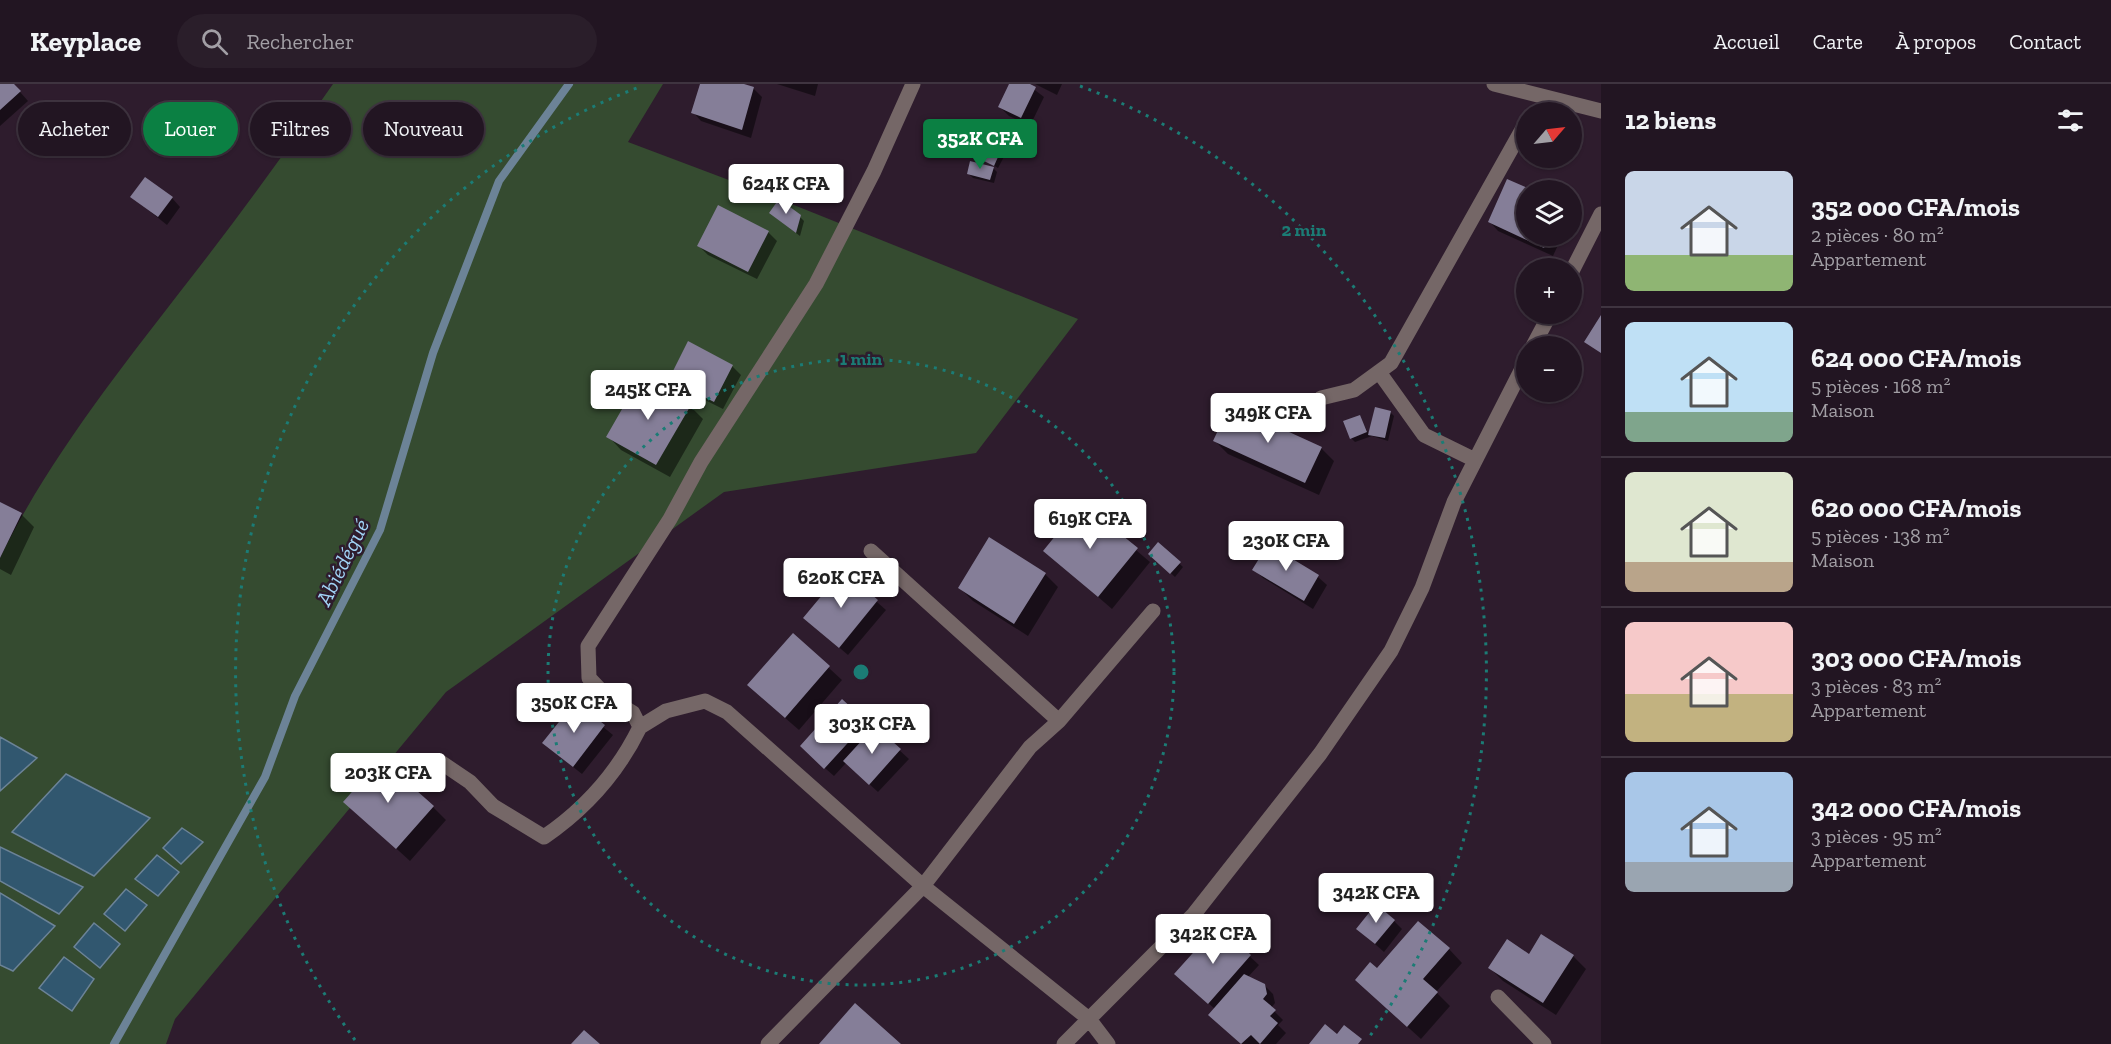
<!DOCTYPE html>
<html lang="fr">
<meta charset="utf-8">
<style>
:root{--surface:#221522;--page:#2a1e2a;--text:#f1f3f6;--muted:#a29fa5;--line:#3f3440;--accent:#0b8043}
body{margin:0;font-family:"Zilla Slab",serif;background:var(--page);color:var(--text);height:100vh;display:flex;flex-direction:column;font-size:22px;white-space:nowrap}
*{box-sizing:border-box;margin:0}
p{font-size:20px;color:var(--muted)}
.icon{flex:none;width:33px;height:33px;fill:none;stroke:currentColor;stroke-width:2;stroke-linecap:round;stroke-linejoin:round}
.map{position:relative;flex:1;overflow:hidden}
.sheet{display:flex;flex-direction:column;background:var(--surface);width:510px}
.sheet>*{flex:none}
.hud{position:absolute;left:18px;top:18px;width:570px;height:54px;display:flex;gap:12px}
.needle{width:39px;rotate:62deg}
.controls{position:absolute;left:1516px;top:18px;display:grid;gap:12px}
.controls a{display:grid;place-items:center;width:66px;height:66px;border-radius:50%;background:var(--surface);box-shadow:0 2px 4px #0004,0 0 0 2px var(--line);font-size:30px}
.price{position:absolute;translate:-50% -51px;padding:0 14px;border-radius:6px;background:#fff;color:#222;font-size:20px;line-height:39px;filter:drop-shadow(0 2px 3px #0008)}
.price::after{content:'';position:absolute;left:50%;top:36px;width:18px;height:14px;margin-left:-9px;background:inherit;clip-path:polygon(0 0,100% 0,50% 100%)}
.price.current{background:var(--accent);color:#fff}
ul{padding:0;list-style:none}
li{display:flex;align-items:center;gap:18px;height:150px;padding:0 24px}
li+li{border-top:2px solid var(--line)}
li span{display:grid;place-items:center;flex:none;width:168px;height:120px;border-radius:9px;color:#555}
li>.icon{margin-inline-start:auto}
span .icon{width:72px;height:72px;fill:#fffc;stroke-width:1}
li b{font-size:26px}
h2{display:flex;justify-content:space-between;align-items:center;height:72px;padding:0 24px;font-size:26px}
.chip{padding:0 21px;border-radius:27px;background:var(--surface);box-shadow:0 2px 4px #0004,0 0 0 2px var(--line);font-size:21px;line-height:54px}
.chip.current{background:var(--accent);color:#fff}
header{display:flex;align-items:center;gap:36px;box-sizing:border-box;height:84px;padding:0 30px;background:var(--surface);border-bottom:2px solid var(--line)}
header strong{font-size:28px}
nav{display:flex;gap:33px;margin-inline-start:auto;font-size:21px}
.search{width:420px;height:54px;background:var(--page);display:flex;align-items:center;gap:15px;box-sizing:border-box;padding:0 21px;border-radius:33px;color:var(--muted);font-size:22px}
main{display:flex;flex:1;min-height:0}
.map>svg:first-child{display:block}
.green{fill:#354b30}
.water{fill:#31576f;stroke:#6c8397;stroke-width:1.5}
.shadow{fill:#0007}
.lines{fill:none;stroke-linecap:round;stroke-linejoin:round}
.stream{stroke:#6c8397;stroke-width:8}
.building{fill:#857e98}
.minor{stroke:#756767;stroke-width:15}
.ring{fill:none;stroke:#1b7c75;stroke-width:3;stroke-dasharray:3 6}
.labels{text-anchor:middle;stroke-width:5;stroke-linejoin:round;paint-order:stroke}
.water-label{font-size:22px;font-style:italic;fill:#a1d4f6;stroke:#2e1c2d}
.centre{fill:#1b7c75;stroke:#2e1c2d;stroke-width:3}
.ring-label{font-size:18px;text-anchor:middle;font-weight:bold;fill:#1b7c75;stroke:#2e1c2d;stroke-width:5;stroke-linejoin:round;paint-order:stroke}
</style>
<header>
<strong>Keyplace</strong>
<div class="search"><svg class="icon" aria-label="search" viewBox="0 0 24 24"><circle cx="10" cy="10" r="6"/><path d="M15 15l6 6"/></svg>Rechercher</div>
<nav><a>Accueil</a><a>Carte</a><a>À propos</a><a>Contact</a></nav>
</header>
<main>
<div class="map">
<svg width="1601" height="960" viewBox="0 0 1601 960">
<rect width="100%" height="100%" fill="#2e1c2d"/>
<path class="green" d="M333,0h330l-35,58 151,57 299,120 -102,134 -252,39 -278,200 -271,327 -9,25h-166v-486c49,-100 122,-191 190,-279 50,-64 97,-129 143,-195z"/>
<path class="water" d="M0,653l37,21 -37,33z
M66,690l84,44 -56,58 -82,-44z
M182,744l21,14 -22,22 -18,-16z
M0,763l83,40 -24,27 -59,-33z
M157,771l22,17 -21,24 -23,-17z
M126,805l21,16 -22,26 -21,-17z
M0,809l55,33 -42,45 -13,-6z
M94,839l26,21 -20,24 -26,-21z
M64,873l30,22 -22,32 -33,-23z"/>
<path class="shadow" d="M0,0h13l15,17 -28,25z
M702,0h37l14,4 9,9 -11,41 -50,-17 -8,-9z
M777,0h41l-3,12z
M1011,0h16l17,13 -14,29 -21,-10 -9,-9z
M1035,0h27l-5,11z
M1020,48l3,4 -6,16 -28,-14z
M987,58l19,11 -8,15 -18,-11z
M993,84l4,4 -3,11 -21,-5 -4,-4z
M1508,97l20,9 -1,46h35l-9,20 -55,-25 -8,-9z
M132,113l40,1 8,9 -13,18z
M775,133h25l4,4 -4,15z
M768,148l9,9 -20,38 -49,-24 -9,-9z
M732,282l9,9 -18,34 -44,-22 -9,-9z
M690,322l13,13 -33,58 -49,-27 -13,-14z
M1376,325l14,3 4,4 -6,25 -16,-5 -17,6 -4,-4 8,-22 11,20z
M1215,357l106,7 13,13 -15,34 -91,-41z
M0,419l21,11 13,13 -23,48 -11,-6z
M1083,421l67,57 -38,47 -67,-58z
M1159,460l24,23 -8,10 -25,-23z
M1254,485l64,8 9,8 -14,24 -50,-31z
M843,488l43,38 -38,45 -34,-29z
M1045,490l13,13 -30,49 -55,-35 -13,-13z
M793,551l49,45 -43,50 -37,-32z
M575,620l38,31 -31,39 -29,-23z
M866,639l7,7 2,-2 34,31 -31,33 -32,-29 -12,13 -24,-21z
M345,718l88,5 13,13 -36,41z
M1394,837l8,8 -18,23 -26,-23z
M1218,843l41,38 -11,12 16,8 9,9 2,9 -4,5 12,12 -5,5 8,8 -10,11h-34l-23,-21 -4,-14 -30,-26z
M1449,865l13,14 -26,29 14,14 -29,33 -51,-46 7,-23z
M1529,872h44l13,13 -30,46 -53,-34 -13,-13z"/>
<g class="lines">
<path class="stream" d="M114,960l151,-267 30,-81 85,-166 53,-177 66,-172 70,-97"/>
</g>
<path class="building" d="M0,0h14l7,7 -21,19z
M700,0h44l10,3 -12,43 -51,-17z
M1009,0h21l6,3 -15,31 -23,-11z
M995,36l25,11 -7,18 -26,-11z
M986,56l16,8 -8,18 -16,-8z
M970,77l24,6 -4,13 -23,-6z
M145,93l28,20 -15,20 -28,-20z
M1507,95l25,11h-5v46h23l-6,12 -56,-26z
M779,115l22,16 -5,18 -27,-20z
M718,121l51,26 -21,41 -51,-26z
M1601,231v38l-17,-11z
M688,257l45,24 -19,37 -45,-23z
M641,292l50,29 -35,60 -50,-28z
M1230,321l92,42 -17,36 -92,-42z
M1375,323l16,4 -6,27 -17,-3z
M1360,331l7,17 -17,7 -7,-18z
M0,418l22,11 -22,45z
M1082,419l56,45 -40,49 -55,-46z
M989,453l57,36 -32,51 -56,-36z
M1158,458l23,20 -11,12 -22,-20z
M1268,460l51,31 -15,26 -52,-31z
M843,486l35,30 -39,48 -36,-30z
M793,549l37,33 -45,52 -38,-33z
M842,615l25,23 -43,47 -24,-23z
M575,618l30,23 -32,42 -31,-24z
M875,642l26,23 -32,36 -26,-24z
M381,675l53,47 -38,43 -53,-47z
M1376,820l19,16 -20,24 -19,-15z
M1418,837l32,27 -27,31 15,13 -31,35 -52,-47 15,-18 7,6z
M1218,841l33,30 -43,49 -34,-30z
M1541,850l33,21 -31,48 -55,-35 19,-29 22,15z
M1244,890l21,10 2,10 -4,5 13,11 -6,6 8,7 -18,21 -9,-9 -10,9 -33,-29z
M855,919l46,41h-82z
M1325,940l12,10 7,-9 18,14 -4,5h-49z
M584,946l16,14h-29z"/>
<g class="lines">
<path class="minor" d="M1494,0l107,27
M1572,187l29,-57
M1533,262l17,-32
M1379,288l45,63 51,25
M1321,314l33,-8 37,-27 136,-242
M871,467l188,170
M640,643l26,-16 39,-10 22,11 196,174 166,133 19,25
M439,677l31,21 23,24 51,31c41,-28 74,-65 96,-110l-7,-14 -26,-16 -18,-19 -1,-32 82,-127 31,-57 115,-178 58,-113 39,-87
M1498,913l46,47
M768,960l155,-158 107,-139 29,-26 94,-110
M1064,960l130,-130 126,-160 71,-103 31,-63 32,-86 73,-143"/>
</g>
<g class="ring">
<circle cx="861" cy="588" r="313"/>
<path d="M355 956A626 626 0 0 1 642 2M1080 2A626 626 0 0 1 1367 956"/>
</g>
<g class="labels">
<g class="water-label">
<text transform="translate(342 478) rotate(-64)" y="8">Abiédégué</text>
</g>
</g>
<circle cx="861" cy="588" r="9" class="centre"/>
<g class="ring-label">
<text x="1304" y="152">2 min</text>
<text x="861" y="281">1 min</text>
</g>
</svg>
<div class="controls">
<a><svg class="needle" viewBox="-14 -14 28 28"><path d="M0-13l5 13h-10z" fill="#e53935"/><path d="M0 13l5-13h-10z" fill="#a29fa5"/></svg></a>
<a><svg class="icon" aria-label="layers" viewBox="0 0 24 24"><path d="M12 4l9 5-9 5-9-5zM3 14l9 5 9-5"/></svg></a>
<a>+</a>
<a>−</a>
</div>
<b class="price current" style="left:980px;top:86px">352K CFA</b>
<b class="price" style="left:786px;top:131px">624K CFA</b>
<b class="price" style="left:648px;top:337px">245K CFA</b>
<b class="price" style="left:1268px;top:360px">349K CFA</b>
<b class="price" style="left:1090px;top:466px">619K CFA</b>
<b class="price" style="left:1286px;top:488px">230K CFA</b>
<b class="price" style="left:841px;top:525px">620K CFA</b>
<b class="price" style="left:574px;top:650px">350K CFA</b>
<b class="price" style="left:872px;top:671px">303K CFA</b>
<b class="price" style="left:388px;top:720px">203K CFA</b>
<b class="price" style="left:1376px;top:840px">342K CFA</b>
<b class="price" style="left:1213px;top:881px">342K CFA</b>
<div class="hud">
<a class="chip">Acheter</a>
<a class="chip current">Louer</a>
<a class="chip">Filtres</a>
<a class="chip">Nouveau</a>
</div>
</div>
<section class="sheet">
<h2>12 biens<svg class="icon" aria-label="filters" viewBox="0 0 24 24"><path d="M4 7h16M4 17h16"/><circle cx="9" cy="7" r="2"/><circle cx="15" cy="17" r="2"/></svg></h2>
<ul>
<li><span style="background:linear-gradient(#c9d6e8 70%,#8fb573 0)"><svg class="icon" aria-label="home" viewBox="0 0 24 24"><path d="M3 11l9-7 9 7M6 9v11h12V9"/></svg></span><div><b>352 000 CFA/mois</b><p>2 pièces · 80 m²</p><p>Appartement</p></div></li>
<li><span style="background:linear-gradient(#bfe0f5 75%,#7fa58c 0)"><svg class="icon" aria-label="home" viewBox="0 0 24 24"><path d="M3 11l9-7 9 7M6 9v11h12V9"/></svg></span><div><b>624 000 CFA/mois</b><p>5 pièces · 168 m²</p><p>Maison</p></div></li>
<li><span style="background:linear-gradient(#dfe7d0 75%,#b9a48a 0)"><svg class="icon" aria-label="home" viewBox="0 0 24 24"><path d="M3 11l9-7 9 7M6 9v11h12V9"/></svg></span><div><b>620 000 CFA/mois</b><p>5 pièces · 138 m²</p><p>Maison</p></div></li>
<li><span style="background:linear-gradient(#f6c9c9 60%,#c2b280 0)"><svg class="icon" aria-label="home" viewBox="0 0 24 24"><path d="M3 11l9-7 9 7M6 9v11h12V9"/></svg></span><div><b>303 000 CFA/mois</b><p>3 pièces · 83 m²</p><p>Appartement</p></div></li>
<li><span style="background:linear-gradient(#a9c7e8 75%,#9aa5b1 0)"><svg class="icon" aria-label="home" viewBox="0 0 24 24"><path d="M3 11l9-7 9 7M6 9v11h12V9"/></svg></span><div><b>342 000 CFA/mois</b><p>3 pièces · 95 m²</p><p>Appartement</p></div></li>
</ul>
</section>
</main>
